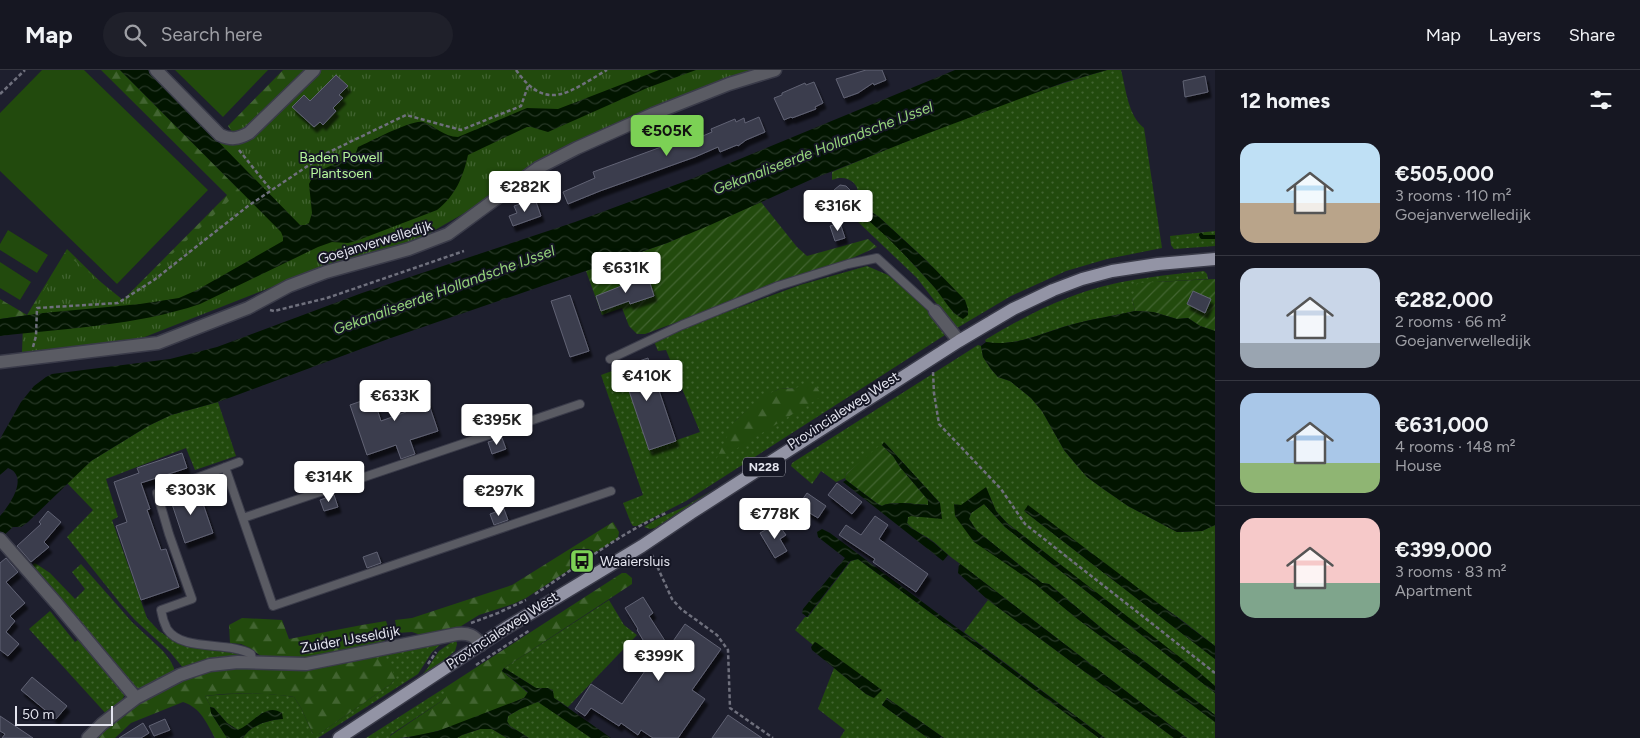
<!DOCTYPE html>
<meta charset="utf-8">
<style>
:root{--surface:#161722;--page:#1f202a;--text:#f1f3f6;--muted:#9e9fa5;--line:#353640;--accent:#7cd155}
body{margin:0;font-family:Figtree,sans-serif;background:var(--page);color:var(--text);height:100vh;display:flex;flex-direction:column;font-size:19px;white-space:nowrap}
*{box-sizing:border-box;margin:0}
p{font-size:16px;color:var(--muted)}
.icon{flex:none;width:28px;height:28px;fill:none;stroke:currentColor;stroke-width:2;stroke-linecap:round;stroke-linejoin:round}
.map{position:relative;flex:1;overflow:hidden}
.sheet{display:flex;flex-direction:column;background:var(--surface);width:425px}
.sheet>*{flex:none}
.scale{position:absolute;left:15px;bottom:12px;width:98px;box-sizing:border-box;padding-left:5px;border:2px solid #e4e5ef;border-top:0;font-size:14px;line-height:18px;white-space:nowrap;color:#e4e5ef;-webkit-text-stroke:4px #151624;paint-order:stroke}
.price{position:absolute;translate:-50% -42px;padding:0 11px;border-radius:5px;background:#fff;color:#222;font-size:16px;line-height:32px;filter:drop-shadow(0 1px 2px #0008)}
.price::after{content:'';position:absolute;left:50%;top:30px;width:15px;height:11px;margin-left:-8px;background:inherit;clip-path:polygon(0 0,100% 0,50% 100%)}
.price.current{background:var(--accent);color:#111}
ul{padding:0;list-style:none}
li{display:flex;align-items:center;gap:15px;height:125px;padding:0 25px}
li+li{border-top:1px solid var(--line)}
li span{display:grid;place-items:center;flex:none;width:140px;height:100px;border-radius:15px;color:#555}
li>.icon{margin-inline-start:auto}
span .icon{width:60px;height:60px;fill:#fffc;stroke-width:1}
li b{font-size:21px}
h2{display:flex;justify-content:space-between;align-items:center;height:60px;padding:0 25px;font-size:21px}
header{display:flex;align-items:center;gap:30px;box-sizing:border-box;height:70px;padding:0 25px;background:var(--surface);border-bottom:1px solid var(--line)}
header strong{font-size:24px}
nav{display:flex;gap:28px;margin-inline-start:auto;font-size:18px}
.search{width:350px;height:45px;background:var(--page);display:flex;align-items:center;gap:12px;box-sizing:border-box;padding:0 18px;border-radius:28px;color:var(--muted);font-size:19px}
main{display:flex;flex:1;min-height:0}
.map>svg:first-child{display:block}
.grass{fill:url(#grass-dots);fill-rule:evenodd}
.forest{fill:url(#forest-firs)}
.park{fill:url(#park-tufts)}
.garden{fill:url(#garden-furrows)}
.pitch{fill:#224a0d}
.water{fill:url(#water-waves)}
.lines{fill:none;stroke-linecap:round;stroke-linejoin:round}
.stream{stroke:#021500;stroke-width:4}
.building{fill:#3b3c4d;stroke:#616374;filter:url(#shadow)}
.lane-casing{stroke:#3a3b49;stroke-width:10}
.street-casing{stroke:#3a3b49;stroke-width:15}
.primary-casing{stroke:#3a3b49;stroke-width:15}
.path{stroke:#6f707d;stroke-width:2.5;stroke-dasharray:4 2.5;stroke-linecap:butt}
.lane{stroke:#5a5b63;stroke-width:8}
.street{stroke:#5a5b63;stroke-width:12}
.primary{stroke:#9394a5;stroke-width:12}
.labels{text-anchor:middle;stroke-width:4;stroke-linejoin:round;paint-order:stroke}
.shield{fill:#151624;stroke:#a6a7b2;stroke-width:1}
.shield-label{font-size:12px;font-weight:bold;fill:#e4e5ef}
.park-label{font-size:14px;fill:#b6f79c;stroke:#151624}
.street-label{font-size:14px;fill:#e4e5ef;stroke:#151624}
.poi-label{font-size:14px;fill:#e4e5ef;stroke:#151624;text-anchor:start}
.water-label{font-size:15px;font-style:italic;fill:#96d57c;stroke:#151624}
</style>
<header>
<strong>Map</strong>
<div class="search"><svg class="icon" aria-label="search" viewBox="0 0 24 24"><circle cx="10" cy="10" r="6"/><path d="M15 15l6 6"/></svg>Search here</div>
<nav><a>Map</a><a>Layers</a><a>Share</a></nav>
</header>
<main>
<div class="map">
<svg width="1215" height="668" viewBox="0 0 1215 668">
<defs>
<pattern id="grass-dots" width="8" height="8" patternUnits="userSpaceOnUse" patternTransform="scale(1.25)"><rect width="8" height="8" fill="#224a0d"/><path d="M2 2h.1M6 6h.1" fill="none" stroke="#426431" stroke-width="1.8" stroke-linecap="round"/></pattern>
<pattern id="forest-firs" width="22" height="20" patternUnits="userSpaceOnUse" patternTransform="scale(1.25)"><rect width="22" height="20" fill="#224a0d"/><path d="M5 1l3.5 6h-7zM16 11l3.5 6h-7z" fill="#426431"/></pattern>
<pattern id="park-tufts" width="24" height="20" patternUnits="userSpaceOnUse" patternTransform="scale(1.25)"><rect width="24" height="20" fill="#224a0d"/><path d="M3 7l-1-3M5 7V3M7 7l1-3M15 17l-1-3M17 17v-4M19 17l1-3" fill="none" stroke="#426431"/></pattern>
<pattern id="garden-furrows" width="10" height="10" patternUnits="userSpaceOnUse" patternTransform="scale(1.25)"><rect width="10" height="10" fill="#224a0d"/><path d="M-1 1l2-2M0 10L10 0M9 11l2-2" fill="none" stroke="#426431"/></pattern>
<pattern id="water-waves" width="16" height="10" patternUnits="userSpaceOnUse" patternTransform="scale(1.25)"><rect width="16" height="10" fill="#021500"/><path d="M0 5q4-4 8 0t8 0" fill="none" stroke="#273726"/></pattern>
<filter id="shadow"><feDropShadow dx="3" dy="5.5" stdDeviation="1" flood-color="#0009"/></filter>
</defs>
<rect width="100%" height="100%" fill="#1e1f2e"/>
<path class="grass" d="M1107,0h14c5,19 7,46 23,58l18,120 -55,11 -41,12 -55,25 -54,32 -3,-2 -37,-48 -62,-59 -1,-5 3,-4 31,27 49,53 19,26 -27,-53 -50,-46 -22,-15c6,-17 -9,-29 -25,-22v-8c90,-37 181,-75 275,-102z
M1215,161v15l-41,3 -3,-4 -1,-9z
M867,196l21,9 41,35 18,23 -2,2 -259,166 -49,25h-4l-2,-3 -8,-20 20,-8 -42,-120 22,-8 28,82 49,-17 -34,-82 -8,1 -5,-12 147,-54zM796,318l-62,34 26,-23 19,-10z
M1204,201l3,3 1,5 -52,3 -24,16 3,13c-21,5 -44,8 -65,14 -26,7 -56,23 -84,17l-1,-2c27,-16 55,-32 85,-43 43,-17 88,-21 134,-26z
M978,275l3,1 2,11 8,12 7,8 12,4 21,17 11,13 22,39 10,12 13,15 15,11 26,18 49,26 25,-1 13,-6v121l-36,-28 -155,-107 191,148v27l-208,-163 -11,-12 -10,-23 -31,28 120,101 140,105v16h-28l-228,-175c-9,-6 -17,-14 -25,-21 -9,-7 -20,-10 -27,-19l1,-6 3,-1 13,1 16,-14 -55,-60 -38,30 -2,5 -9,4 -15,-11 -9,13 -21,-18 1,-3z
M218,332l18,54 -41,14 -9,-22 -80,31 12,38 -6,3 35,98 12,13 15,10 12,5 56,8 1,2 -59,13 -14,-17 -35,-32 -15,-17 -53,-66 26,-27 -26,-27 24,-22 57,-35 23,-11z
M714,419l-59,39 -5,1 -6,-2 11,-7 31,-14z
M984,434l21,23 210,166v22l-109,-83 -57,-48 -7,-1 -65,-52 -8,-12 2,-6z
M858,489l241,179h-155l-57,-40 -5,7 46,33h-88l5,-8 -27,-21 16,-41 32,26 8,4 -59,-56 -2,3 -18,-15 10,-13h3l43,-56z
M35,493l15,10 25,26 10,-10 -13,-17 9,-8 51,58 31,29 7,9 4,8v4l-29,17 -7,-1 -10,-4 -98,-117z
M609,530l15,25 13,10 -69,72 -14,-9 -6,-10h-12l-32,-20z
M988,530l186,138h-69l-141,-106z
M50,541l25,31 7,-5 43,57 -5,10 -12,12 -79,-87z
M456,569l1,5 -2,7 -30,25 -5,2 9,-12 10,-15z
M441,574l-9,8 -14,22 -100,64h-75c8,-13 25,-18 39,-19l-20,-6 -18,15 -6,2 -11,-7 -13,-15 -3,-1 -6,-11c29,-3 60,-4 89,1l7,11 12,26h6l72,-50 4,-5 -25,-22z
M446,617v11l-56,37 1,3h-25z
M538,631l53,37h-62l-19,-12 -3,-4 1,-6 12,-7z
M480,659h12l15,9h-50l5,-3z"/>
<path class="forest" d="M101,0h19l161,162 2,5v4l-86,49 -18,8 -39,6 -97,9 -43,6v-20l27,16 40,-66 54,53 106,-107z
M283,0h20l-70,63 -5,-7z
M808,312l10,7 4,7 -107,66 19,-40 26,-24 19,-9 17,-1z
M613,452l6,10 -1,6 -92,60 -13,6 -34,11 -21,13 -34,8 -12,-4 -15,1 -2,-13 17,-2 100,-33z
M622,503h4l6,5v6l-128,84 -2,3 26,22 -4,5c-41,16 -88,40 -133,40l-1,-2 56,-38v-11z
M242,548l40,2 7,19 73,-14 24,-4 5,15 -19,13 -55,9 -52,1 -15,-11 -9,-4 -11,-1 -1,-18z
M370,587c15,2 23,7 25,22l-4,5 -72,50h-6l-12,-26 -7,-11c-24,-4 -65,-5 -89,-1l6,11v6l16,25h-12c-9,-16 -14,-30 -32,-36l-52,21 -16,15h-22l15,-15 54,-35 45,-18z"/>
<path class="park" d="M294,0h480l-122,40 -143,75 -41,26 -59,34 -122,36 -155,61 -110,10 1,-27 43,-71 57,46 122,-114 -30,-38z"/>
<path class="garden" d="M761,132l36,45 10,9 61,-17 9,8 -49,22 -30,8 -153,57h-8l-8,-8 -7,-18 -20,7 -16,-44 81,-28z
M1215,209v52l-15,-5 -12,-8 -11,1 -24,-7 -18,-1 -3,-13 5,-15z
M882,375l11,11 7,11 28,33 1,5c-12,0 -37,-5 -47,1l-4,-2 -32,-24 -1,-2 2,-5 32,-27z"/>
<path class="pitch" d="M42,0h42l124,120 -91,94 -117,-113v-58z
M175,0h93l-45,47z
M8,160l40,25 -11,18 -37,-23v-6z
M0,192l31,20 -11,18 -20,-12z"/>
<path class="water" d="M120,0h28l152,155h5l4,-2 3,-10 -3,-29 3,-6 7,-7 36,-16 3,-8c12,-5 54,-28 65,-25 12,4 21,15 35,15l69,-29 31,1 101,-39h37l-49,18 -99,44 -17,-5h-4l-59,28c-5,22 -12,40 -31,55l-81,31 -8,2 -16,-1 -14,5 -118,57c-65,22 -133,24 -200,32v-17l43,-6 97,-9 39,-6 18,-8 86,-49v-4l-2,-5z
M955,0h152l-42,12 -139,52 -116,46 -102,46 -41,17 -279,96 -170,63 -47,13 -23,11 -57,35 -63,61 -7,5h-8l-10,9 -3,-4v-16c8,-9 24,-31 15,-43 -2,-3 -5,-4 -7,-5l-8,7v-36l21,-37 13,-16 12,-9 6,-3 118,-15 47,-12 145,-54 213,-71 119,-44z
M873,143l6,4 50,46 36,37 3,9v6l-5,4c-12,-6 -19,-20 -28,-31 -21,-24 -43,-47 -67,-68z
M1135,241l18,1 24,7 11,-1 12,8 15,5v194l-13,6 -25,1 -49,-26 -26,-18 -15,-11 -13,-15 -10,-12 -22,-39 -11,-13 -21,-17 -12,-4 -7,-8 -8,-12 -2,-11 5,-4c29,5 57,-9 84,-17 21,-6 43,-9 65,-14z
M884,372l56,61 2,16 -31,-3 -3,1 -1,6 3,4 23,15 15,13 -5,6 -100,-79 3,-2 33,25 3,1c10,-6 35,-1 46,-1v-5l-28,-33 -7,-11 -11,-11z
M986,417l10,24 11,12 192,149 16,14v7l-210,-166 -21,-23 -13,9 -2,6 8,12 65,52 7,1 57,48 109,83v7l-140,-105 -41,-34 -60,-41 -19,-26 -1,-12 7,1z
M1028,435l187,141v13l-191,-148z
M822,459l8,4 275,205h-6l-241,-179 -8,2 -43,56 -5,-4 1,-4 42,-51 -27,-21 -1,-5z
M959,493l228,175h-13l-186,-138 -30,-27z
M815,572l2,1 65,47 -8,8 -8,-4 -54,-44 -1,-3z
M504,598l32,20h12l5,2 1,8 57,40h-20l-53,-36 -18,7 -12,7 -1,5 3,5 19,12h-22l-15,-9h-12l-18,6 -5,3h-53l34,-7 86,-33 4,-6 -26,-21z
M887,628l57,40h-16l-46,-33z
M210,637l4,1 13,15 11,7c15,-6 27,-28 44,-17l1,6c-15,1 -32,6 -40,19h-16l-16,-25z"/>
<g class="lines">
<path class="stream" d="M1201,165l1,2h13"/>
</g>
<path class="building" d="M866,0h16l4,10 -12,5 -1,-2 -15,10 -14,5 -8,-19z
M336,5l12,11 -9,9 4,3 -10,10 3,3 -13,14 -3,-3 -6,5 -22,-20 12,-12 6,6z
M1205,6l3,16 -23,5 -2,-16z
M814,12l9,21 -8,4 1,2 -24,9 -1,-1 -7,3 -10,-22 8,-3v-2l23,-10 1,2z
M759,47l6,15 -19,8 -8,6 -1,-1 -17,7 -2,-5 -23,10 -95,34 -32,13 -5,-12 32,-14 -2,-6 79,-29v-2l15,-6 2,7 23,-10 -1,-3 24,-10 1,3 8,-4 1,5z
M840,115l6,1 5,5 1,5 -4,11 -11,-6 -3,-4v-7z
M535,129l6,17 -28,10 -4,-10 8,-3 -3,-7z
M840,153l5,15 -10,3 -5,-15z
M644,207l2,4 3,-1 5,16 -24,8 -1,-3 -28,10 -5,-15z
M1193,221l18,8 -6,14 -18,-9z
M570,225l19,56 -19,6 -19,-56z
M648,288l28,83 -27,9 -23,-68 -9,3 -5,-15z
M421,311l17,50 -28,9 5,14 -14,5 -5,-14 -29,10 -17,-50 23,-8 8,24 25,-9 -8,-23z
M502,368l4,11 -14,5 -4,-12z
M182,383l5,15 -46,15 9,26 -3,1 14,40 5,-1 13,38 -38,13 -25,-74 11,-4 -13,-40 25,-9 -2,-5z
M837,413l25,19 -10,12 -24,-19z
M198,419l15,44 -28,10 -15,-45z
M807,423l19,13 -8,12 -20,-12z
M334,425l4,12 -14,4 -4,-11z
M504,439l4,11 -14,5 -4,-11z
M48,441l13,11 -17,20 5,5 -18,15 -14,-16 24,-22 -2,-2z
M875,446l13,9 -9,14 49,35 -12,18 -43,-30 2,-3 -36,-24 7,-10 15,10z
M778,454l8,11 -6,4 7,12 -12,7 -15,-25 12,-7 1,1z
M377,482l4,11 -14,5 -4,-11z
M6,488l12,14 -12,10 19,21 -15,13 5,5 -9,11 13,12 -11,12 -8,-6v-87z
M643,527l10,16 -4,3 20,31 16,-23 36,25 -29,41 13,9 -27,39h-25l-12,-8 -3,5 -17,-12 -2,3 -28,-18 -6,8 -10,-7 16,-25 31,20 32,-46 -17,-28 1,-1 -13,-21z
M32,607l35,29 -11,13 -35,-29z
M728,645l34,23h-50z
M0,646l33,22h-31l3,-4 -5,-3z
M165,649l5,11 -16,6 -5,-10z
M143,653l6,10 -8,5h-22z"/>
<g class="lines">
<defs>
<path id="lane" d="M610,289l72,-34 96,-39 70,-22 29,-6 58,53
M239,392l-82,31 12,41 23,65 -31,11c1,6 3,13 6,19 15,23 61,12 84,25l2,9
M225,397l48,139 338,-115
M243,448l337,-114"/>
<path id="street" d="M156,0l64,65c11,5 18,4 29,-2l65,-63
M935,241l24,30
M0,292l158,-19 90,-35 41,-22 37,-14 83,-23 39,-15 90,-66 39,-20 76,-34 76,-30 46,-14
M0,469l58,66 78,93
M88,668l14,-14 34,-26 44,-23 30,-10 28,-3 68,2 151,-30c12,-1 17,1 24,11"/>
<path id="primary" d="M339,668l167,-110 136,-82 49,-33 268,-172 54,-32 40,-19 29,-11 30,-8 46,-7 57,-5"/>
</defs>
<use href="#lane" class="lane-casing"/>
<use href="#street" class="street-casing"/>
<use href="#primary" class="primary-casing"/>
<path class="path" d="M516,0c31,44 54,21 91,0
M0,24l25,-24
M239,80l32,40
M270,240l4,1 53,-13 137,-47
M33,277l3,-11 1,-28 81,-5 36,-23 94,-74 79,-53 79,-38 55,15 60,-24 7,-20
M933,302l1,21 5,31 62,65 24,35 190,149
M652,485l20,44 9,10 36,26 11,15 2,58 43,30
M535,524c42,-27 85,-61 131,-81
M471,553l27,-10 28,-13
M428,594l8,-12
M476,595l54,-35"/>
<use href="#lane" class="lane"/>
<use href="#street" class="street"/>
<use href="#primary" class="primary"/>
</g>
<defs>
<symbol id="bus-square" viewBox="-11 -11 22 22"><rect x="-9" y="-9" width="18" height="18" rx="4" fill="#7cd155" stroke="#151624"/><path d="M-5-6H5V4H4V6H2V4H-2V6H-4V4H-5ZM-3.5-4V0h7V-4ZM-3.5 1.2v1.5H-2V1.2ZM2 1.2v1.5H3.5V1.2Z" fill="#111"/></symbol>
</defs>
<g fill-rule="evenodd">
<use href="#bus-square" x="568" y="477" width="28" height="28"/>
</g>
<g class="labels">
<rect class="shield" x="743" y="387.5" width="42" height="19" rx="4"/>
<g class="shield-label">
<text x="764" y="401">N228</text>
</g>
<g class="park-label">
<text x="341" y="92">Baden Powell<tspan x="341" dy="16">Plantsoen</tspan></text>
</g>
<g class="street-label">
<text transform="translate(375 172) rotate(-17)" y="5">Goejanverwelledijk</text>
<text transform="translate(843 340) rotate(-33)" y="5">Provincialeweg West</text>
<text transform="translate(502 560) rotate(-33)" y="5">Provincialeweg West</text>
<text transform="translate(350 569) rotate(-10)" y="5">Zuider IJsseldijk</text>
</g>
<g class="poi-label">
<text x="600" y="496">Waaiersluis</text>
</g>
<g class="water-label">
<text transform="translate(823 78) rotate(-21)" y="5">Gekanaliseerde Hollandsche IJssel</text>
<text transform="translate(444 220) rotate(-20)" y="5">Gekanaliseerde Hollandsche IJssel</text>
</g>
</g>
</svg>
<div class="scale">50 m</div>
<b class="price current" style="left:667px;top:87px">€505K</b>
<b class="price" style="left:525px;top:143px">€282K</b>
<b class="price" style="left:838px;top:162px">€316K</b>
<b class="price" style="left:626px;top:224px">€631K</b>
<b class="price" style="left:647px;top:332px">€410K</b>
<b class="price" style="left:395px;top:352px">€633K</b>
<b class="price" style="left:497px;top:376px">€395K</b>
<b class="price" style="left:329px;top:433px">€314K</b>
<b class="price" style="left:191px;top:446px">€303K</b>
<b class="price" style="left:499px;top:447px">€297K</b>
<b class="price" style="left:775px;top:470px">€778K</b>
<b class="price" style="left:659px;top:612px">€399K</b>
</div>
<section class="sheet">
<h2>12 homes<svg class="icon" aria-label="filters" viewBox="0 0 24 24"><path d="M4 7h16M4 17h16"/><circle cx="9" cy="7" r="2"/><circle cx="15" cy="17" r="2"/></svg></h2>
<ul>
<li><span style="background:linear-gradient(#bfe0f5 60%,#b9a48a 0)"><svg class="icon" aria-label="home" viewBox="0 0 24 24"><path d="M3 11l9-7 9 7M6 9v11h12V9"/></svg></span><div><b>€505,000</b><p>3 rooms · 110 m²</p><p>Goejanverwelledijk</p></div></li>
<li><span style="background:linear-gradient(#c9d6e8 75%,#9aa5b1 0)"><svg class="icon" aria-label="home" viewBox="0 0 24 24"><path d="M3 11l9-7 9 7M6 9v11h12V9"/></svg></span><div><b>€282,000</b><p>2 rooms · 66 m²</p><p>Goejanverwelledijk</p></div></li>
<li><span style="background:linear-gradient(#a9c7e8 70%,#8fb573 0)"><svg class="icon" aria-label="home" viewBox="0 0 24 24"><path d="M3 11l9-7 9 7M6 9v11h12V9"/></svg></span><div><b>€631,000</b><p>4 rooms · 148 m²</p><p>House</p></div></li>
<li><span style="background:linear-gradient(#f6c9c9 65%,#7fa58c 0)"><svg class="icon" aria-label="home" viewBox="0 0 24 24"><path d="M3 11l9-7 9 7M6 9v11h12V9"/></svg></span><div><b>€399,000</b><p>3 rooms · 83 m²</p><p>Apartment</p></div></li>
</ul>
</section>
</main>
